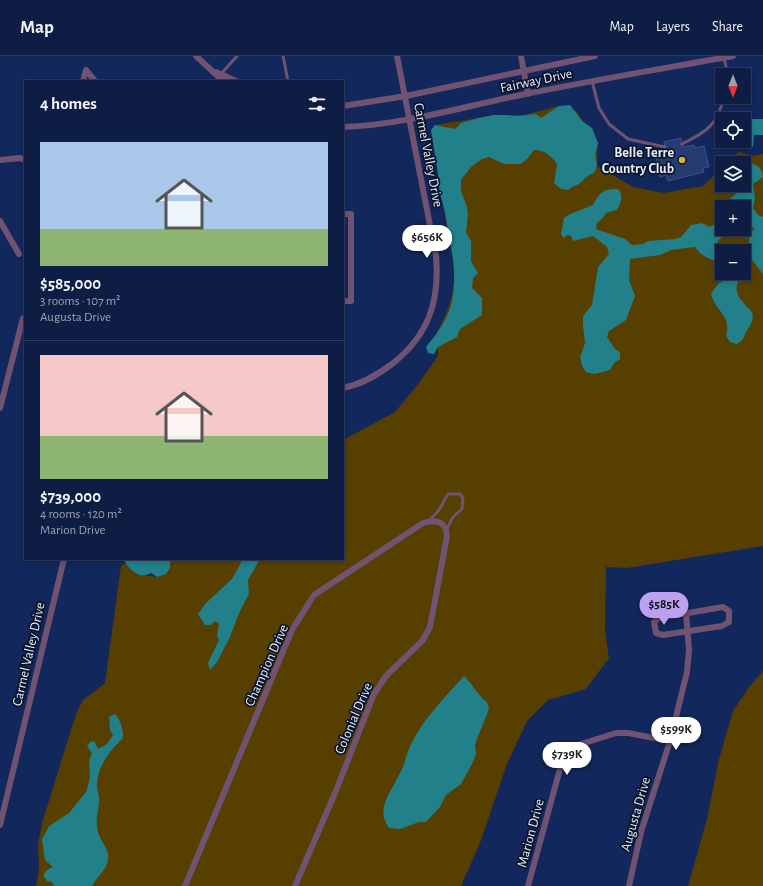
<!DOCTYPE html>
<meta charset="utf-8">
<style>
:root{--surface:#0e1d44;--page:#17264b;--text:#f1f3f6;--muted:#9ba2b2;--line:#2e3b5d;--accent:#bca0f2}
body{margin:0;font-family:"Alegreya Sans",sans-serif;background:var(--page);color:var(--text);height:100vh;display:flex;flex-direction:column;font-size:15px;white-space:nowrap}
*{box-sizing:border-box;margin:0}
p{font-size:13px;color:var(--muted)}
.icon{flex:none;width:22px;height:22px;fill:none;stroke:currentColor;stroke-width:2;stroke-linecap:round;stroke-linejoin:round}
.map{position:relative;flex:1;overflow:hidden}
.sheet{position:absolute;left:24px;top:24px;width:320px;height:480px;display:flex;flex-direction:column;background:var(--surface);border-radius:0px;box-shadow:0 2px 6px #0003,0 0 0 1px var(--line)}
.sheet>*{flex:none}
.needle{width:26px;rotate:180deg}
.fabs{position:absolute;left:715px;top:12px;display:grid;gap:8px}
.fabs a{display:grid;place-items:center;width:36px;height:36px;border-radius:0px;background:var(--surface);box-shadow:0 2px 6px #0003,0 0 0 1px var(--line);font-size:20px}
.price{position:absolute;translate:-50% -34px;padding:0 9px;border-radius:14px;background:#fff;color:#222;font-size:13px;line-height:26px;filter:drop-shadow(0 1px 2px #0008)}
.price::after{content:'';position:absolute;left:50%;top:24px;width:12px;height:9px;margin-left:-6px;background:inherit;clip-path:polygon(0 0,100% 0,50% 100%)}
.price.on{background:var(--accent);color:#111}
ul{padding:0;list-style:none}
li{display:grid;align-content:center;gap:8px;height:212px;padding:0 16px}
li+li{border-top:1px solid var(--line)}
li span{display:grid;place-items:center;height:124px;border-radius:0px;color:#555}
li>.icon{margin-inline-start:auto}
span .icon{width:72px;height:72px;fill:#fffc;stroke-width:1}
li b{font-size:17px}
h2{display:flex;justify-content:space-between;align-items:center;height:48px;padding:0 16px;font-size:17px}
header{display:flex;align-items:center;gap:24px;box-sizing:border-box;height:56px;padding:0 20px;background:var(--surface);border-bottom:1px solid var(--line)}
header strong{font-size:19px}
nav{display:flex;gap:22px;margin-inline-start:auto;font-size:14px}
.map>svg:first-child{display:block}
.green{fill:#573f00;fill-rule:evenodd}
.water{fill:#218089}
.building{fill:#243c71;stroke:#385289}
.lines{fill:none;stroke-linecap:round;stroke-linejoin:round}
.service{stroke:#705272;stroke-width:3}
.minor{stroke:#705272;stroke-width:6}
.poi-dot{fill:#e2af34;stroke:#091329;stroke-width:1.5}
.labels{text-anchor:middle;stroke-width:3.5;stroke-linejoin:round;paint-order:stroke}
.street-label{font-size:14px;fill:#e6edfa;stroke:#091329}
.poi-label{font-size:14px;font-weight:bold;fill:#e6edfa;stroke:#091329;text-anchor:end}
</style>
<header>
<strong>Map</strong>
<nav><a>Map</a><a>Layers</a><a>Share</a></nav>
</header>
<div class="map">
<svg width="763" height="830" viewBox="0 0 763 830">
<rect width="100%" height="100%" fill="#12275b"/>
<path class="green" d="M559,50l17,5 22,32 -1,23 36,21 31,6 39,-7 19,-18v17h22v-22h-17l12,-11 13,4 11,-2v392l-136,22 -21,-1 -1,64 4,27 -23,31 -38,11 -21,21 -20,43 -27,79 -19,43h-425l3,-17 -1,-25 4,-21 34,-109 7,-14 22,-17 16,-117 5,-3 10,11 21,3 13,-9v-9h173v-119l52,-28 24,-29 19,-27v-9l-2,-13c13,-23 19,-40 18,-68l-23,-136 4,-5 44,-7 45,-3zM722,151h22v22h-22zM722,195h22v22h-22z
M763,615v215h-75l19,-67 12,-60 14,-48 16,-24z"/>
<path class="water" d="M570,49l12,16 10,7 6,15 -3,11 2,12 -3,7c-7,2 -9,6 -14,10 -4,3 -8,3 -12,7l-7,-1 -7,-6 3,-19c-7,-9 -12,-14 -23,-14l-6,8 -7,6h-17l-15,-7 -7,2 -11,8 -10,13v11l6,16 1,8 -2,17 5,9v20l7,12 -5,5 -1,10 10,10v17l-22,14 -3,8 -19,10 -4,7 -6,-1 -2,-6c10,-12 21,-27 25,-42 8,-31 -1,-62 -6,-92 -2,-11 -7,-22 -6,-33l-8,-50 4,-5 20,4 6,-6 18,-5 14,-3h14l11,1 18,-2 5,4 18,-12z
M744,63h19v16h-9l-1,12 -12,-1v-5h3z
M748,106c10,3 14,5 15,15l-10,7 2,14 -2,10 5,7 5,2v57l-15,-19 2,-23 5,-3 -11,-8v-14h-22v22h6l2,3 -9,6 -4,4 5,9v16c-8,-9 -18,-7 -27,-20l-24,3 -11,5 -30,4 -1,21 6,16 -9,24 -17,11 -2,6 8,12 5,3v7l-6,4 -4,7 -15,4 -9,-2 -4,-6 -2,-9 5,-14 -2,-17v-10l9,-11 6,-38 11,-13 -2,-7 -14,-11 -20,5 -2,-5 -4,-1 -3,3 -3,-4 3,-16 6,-4 23,-9c6,-12 10,-17 25,-16 6,6 3,14 -1,21l-11,3 -4,6 -5,4 -1,6 29,10 7,6 11,-1 5,-3 27,-2 6,-2 10,-12 11,-2 7,4 8,-4 -2,-6 8,-13 13,-10 -6,-7 -5,-2h19v-22h-2z
M725,217h15c0,6 -5,13 -3,19 6,19 26,15 9,40 -3,6 -2,8 -9,12l-7,-2 -4,-6c6,-22 -12,-25 -15,-43l8,-10 7,-3z
M123,503h47v9l-4,6 -9,3 -6,-4c-13,7 -21,-3 -28,-14z
M243,503h17l-12,21 1,14 -9,17 -11,28 -12,23 -7,8 -2,-7 11,-23 -2,-4 2,-12 -4,-3 -4,4h-6l-7,-11 7,-10 27,-25z
M464,620c9,8 13,19 23,26l2,7 -14,35 1,10 -4,10 -11,20 -15,11 -6,12 -14,15h-7l-19,7 -11,-1c-14,-19 2,-36 10,-53 6,-10 7,-21 12,-31 13,-26 34,-47 53,-68z
M115,658c6,7 8,15 8,24 -14,14 -26,28 -26,49 0,5 3,10 2,15 -1,14 -4,15 -1,30 2,8 9,15 10,22 2,14 -11,22 -16,32h-38l-2,-4 -5,-1 -4,-6 4,-5 6,-3 -8,-7 -3,-21 7,-13 20,-13 17,-21 4,-14 -1,-18 3,-7 -5,-7 3,-4 4,-1 4,8 9,-5 6,-9 -3,-5 -1,-13z"/>
<path class="building" d="M681,82l2,9 11,-2 1,3 9,-2 5,21 -6,1 1,4 -36,9 -2,-6 -6,2 -5,-23 11,-3 -2,-9z"/>
<g class="lines">
<path class="service" d="M283,0l5,25
M724,2l4,17
M221,18l16,-18
M592,25l7,27 10,16 19,15 37,8
M682,88c26,-13 35,-19 42,-47
M429,465l10,-11 9,-16h12l3,4 -1,11 -9,8 -6,12"/>
<path class="minor" d="M196,0l27,25
M521,0l7,38
M216,16l20,9
M83,25l3,-11 9,11
M343,50l63,-10 189,-40
M343,71c58,-2 116,-19 173,-31 72,-15 145,-27 217,-40
M0,104l20,-2 5,2
M343,158h8v87h-8
M0,165l19,33
M343,332c19,-4 33,-12 49,-24 36,-28 48,-62 44,-108l-39,-200
M0,352l23,-90h2
M723,551l6,4v11l-7,4 -59,9 -7,-2 -2,-11 5,-4z
M0,769l64,-266
M185,830l107,-256 22,-35 109,-72c13,-4 23,-2 24,13l-17,91 -7,13 -37,36 -12,18 -39,99 -40,93
M528,830l35,-128 12,-12 41,-13h12l42,8
M629,830l12,-54 29,-91 17,-69 2,-22 -3,-37"/>
</g>
<circle class="poi-dot" cx="682" cy="104" r="4"/>
<g class="labels">
<g class="street-label">
<text transform="translate(536 24) rotate(-12)" y="5">Fairway Drive</text>
<text transform="translate(429 99) rotate(79)" y="5">Carmel Valley Drive</text>
<text transform="translate(28 598) rotate(-77)" y="5">Carmel Valley Drive</text>
<text transform="translate(266 609) rotate(-66)" y="5">Champion Drive</text>
<text transform="translate(353 662) rotate(-67)" y="5">Colonial Drive</text>
<text transform="translate(635 758) rotate(-74)" y="5">Augusta Drive</text>
<text transform="translate(530 777) rotate(-75)" y="5">Marion Drive</text>
</g>
<g class="poi-label">
<text x="674" y="101">Belle Terre<tspan x="674" dy="16">Country Club</tspan></text>
</g>
</g>
</svg>
<div class="fabs">
<a><svg class="needle" viewBox="-14 -14 28 28"><path d="M0-13l5 13h-10z" fill="#e53935"/><path d="M0 13l5-13h-10z" fill="#9ba2b2"/></svg></a>
<a><svg class="icon" aria-label="locate" viewBox="0 0 24 24"><circle cx="12" cy="12" r="6"/><path d="M12 2v4M12 18v4M2 12h4M18 12h4"/></svg></a>
<a><svg class="icon" aria-label="layers" viewBox="0 0 24 24"><path d="M12 4l9 5-9 5-9-5zM3 14l9 5 9-5"/></svg></a>
<a>+</a>
<a>−</a>
</div>
<b class="price" style="left:427px;top:203px">$656K</b>
<b class="price on" style="left:664px;top:570px">$585K</b>
<b class="price" style="left:676px;top:695px">$599K</b>
<b class="price" style="left:567px;top:720px">$739K</b>
<section class="sheet">
<h2>4 homes<svg class="icon" aria-label="filters" viewBox="0 0 24 24"><path d="M4 7h16M4 17h16"/><circle cx="9" cy="7" r="2"/><circle cx="15" cy="17" r="2"/></svg></h2>
<ul>
<li><span style="background:linear-gradient(#a9c7e8 70%,#8fb573 0)"><svg class="icon" aria-label="home" viewBox="0 0 24 24"><path d="M3 11l9-7 9 7M6 9v11h12V9"/></svg></span><div><b>$585,000</b><p>3 rooms · 107 m²</p><p>Augusta Drive</p></div></li>
<li><span style="background:linear-gradient(#f6c9c9 65%,#8fb573 0)"><svg class="icon" aria-label="home" viewBox="0 0 24 24"><path d="M3 11l9-7 9 7M6 9v11h12V9"/></svg></span><div><b>$739,000</b><p>4 rooms · 120 m²</p><p>Marion Drive</p></div></li>
</ul>
</section>
</div>
